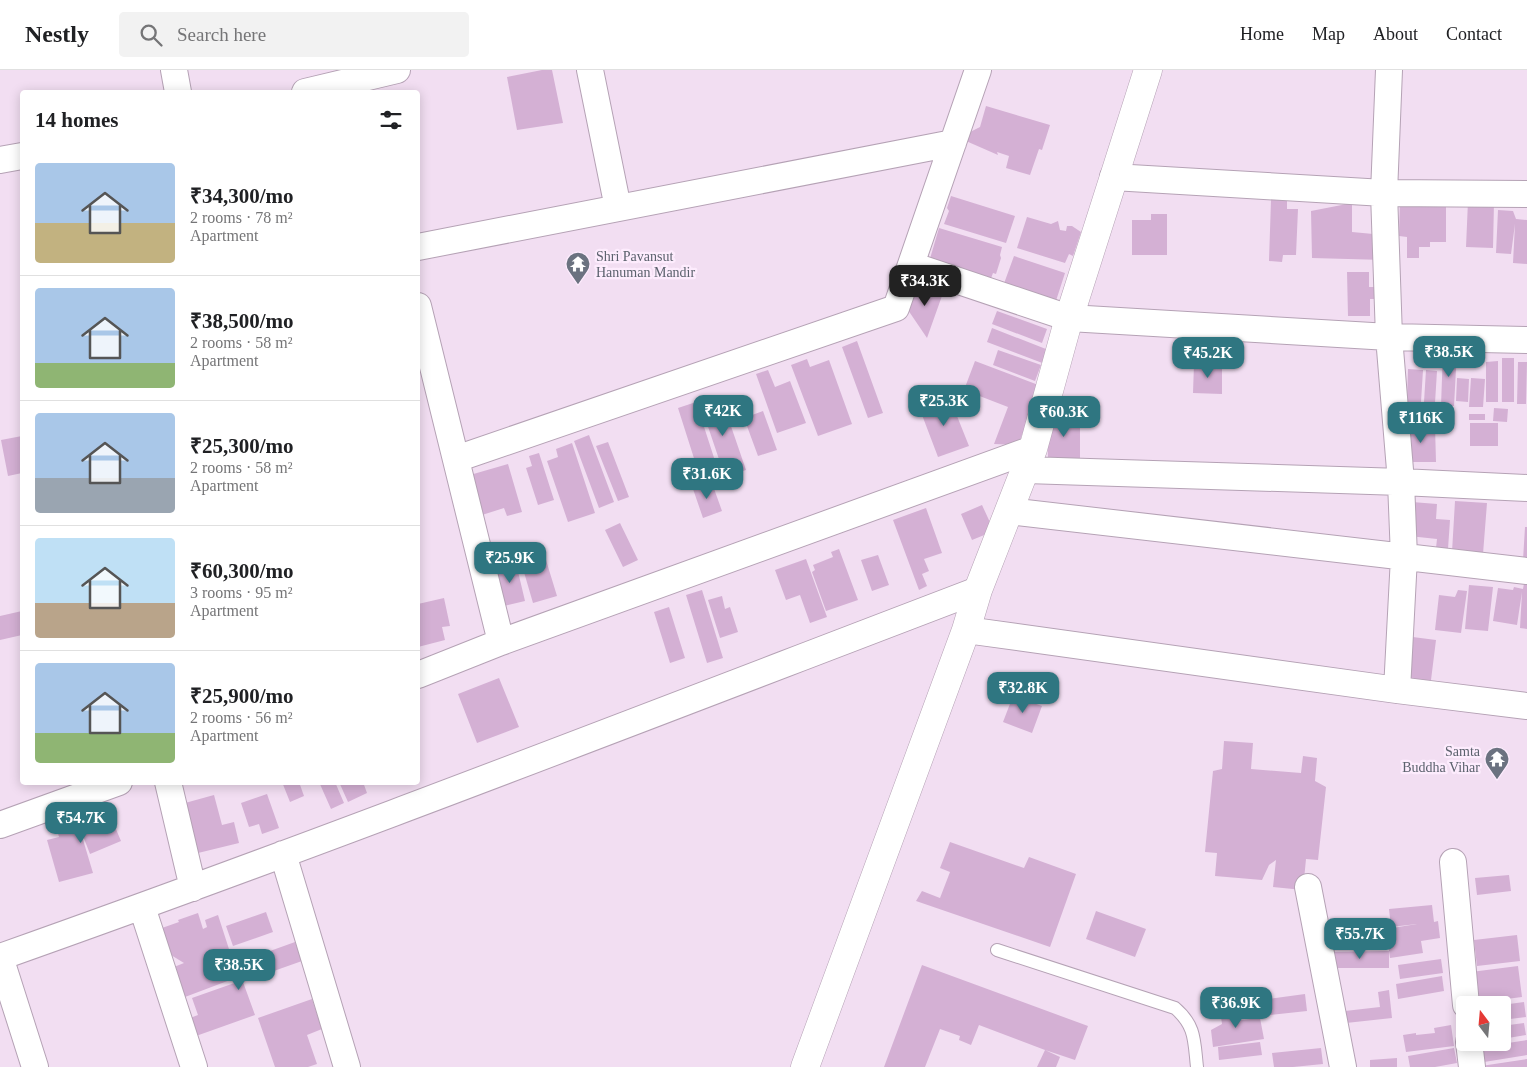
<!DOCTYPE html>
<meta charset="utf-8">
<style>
:root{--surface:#fff;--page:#f2f2f2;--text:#202124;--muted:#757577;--line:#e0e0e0;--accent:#2f7681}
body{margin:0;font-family:"Times New Roman",serif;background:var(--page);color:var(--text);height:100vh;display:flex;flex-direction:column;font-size:19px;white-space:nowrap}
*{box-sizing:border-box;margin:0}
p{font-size:16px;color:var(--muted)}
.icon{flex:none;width:28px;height:28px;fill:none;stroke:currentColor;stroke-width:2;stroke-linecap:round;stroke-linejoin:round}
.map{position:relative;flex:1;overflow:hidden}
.details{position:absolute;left:20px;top:20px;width:400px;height:695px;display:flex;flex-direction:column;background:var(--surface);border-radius:5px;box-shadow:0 2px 12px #0003}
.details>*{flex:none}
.needle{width:32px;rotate:344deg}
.fabs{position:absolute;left:1456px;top:926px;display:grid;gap:10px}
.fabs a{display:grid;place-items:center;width:55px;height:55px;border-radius:5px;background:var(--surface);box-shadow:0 2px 12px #0003;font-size:25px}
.price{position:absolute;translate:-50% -42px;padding:0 11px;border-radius:10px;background:var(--accent);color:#fff;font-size:16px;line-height:32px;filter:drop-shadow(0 1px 2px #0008)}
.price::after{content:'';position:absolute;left:50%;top:30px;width:15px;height:11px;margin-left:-8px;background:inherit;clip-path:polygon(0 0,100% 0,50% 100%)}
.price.current{background:#222;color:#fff}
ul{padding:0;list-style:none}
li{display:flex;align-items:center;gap:15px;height:125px;padding:0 15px}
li+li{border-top:1px solid var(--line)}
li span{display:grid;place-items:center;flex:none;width:140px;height:100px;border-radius:5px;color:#555}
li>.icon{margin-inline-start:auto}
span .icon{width:60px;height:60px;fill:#fffc;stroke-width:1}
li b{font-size:21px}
h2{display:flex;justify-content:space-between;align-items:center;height:60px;padding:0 15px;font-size:21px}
header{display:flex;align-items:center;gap:30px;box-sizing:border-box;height:70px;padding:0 25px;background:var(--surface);border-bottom:1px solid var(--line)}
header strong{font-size:24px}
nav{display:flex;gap:28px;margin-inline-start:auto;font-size:18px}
.search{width:350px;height:45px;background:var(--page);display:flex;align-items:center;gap:12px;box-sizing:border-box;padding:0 18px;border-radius:5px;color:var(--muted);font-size:19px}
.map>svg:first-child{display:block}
.building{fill:#d4b0d4}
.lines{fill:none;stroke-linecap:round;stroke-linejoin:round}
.lane-casing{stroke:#b5a2b5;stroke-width:14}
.street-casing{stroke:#b5a2b5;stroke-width:28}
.secondary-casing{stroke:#b5a2b5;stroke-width:29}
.lane{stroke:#fff;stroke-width:12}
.street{stroke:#fff;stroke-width:26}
.secondary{stroke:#fff;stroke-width:28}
.labels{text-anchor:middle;stroke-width:4.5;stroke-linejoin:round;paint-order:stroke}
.worship-label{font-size:14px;fill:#5b616d;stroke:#fdecfd;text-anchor:start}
</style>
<header>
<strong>Nestly</strong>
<div class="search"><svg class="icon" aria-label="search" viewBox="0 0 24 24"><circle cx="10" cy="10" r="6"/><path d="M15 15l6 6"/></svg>Search here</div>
<nav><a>Home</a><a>Map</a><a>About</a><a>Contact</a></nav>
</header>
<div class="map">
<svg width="1527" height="997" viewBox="0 0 1527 997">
<rect width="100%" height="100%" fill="#f2def2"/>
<path class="building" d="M542,0h10l11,53 -46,7 -10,-53z
M986,36l64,19 -8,25 -3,-1 -9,26 -24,-7 3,-12 -12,-4 1,3 -32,-14 4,-9 10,-5z
M951,126l64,20 -9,27 -62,-19 5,-13 -2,-3z
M1400,127l46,1v44h-16v5h-11v11h-12v-21l-8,-1z
M1271,130h16v9h11l-2,46h-13l-1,7 -13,-1z
M1468,131l26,1 -1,46 -27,-1z
M1352,133v29l32,3v25l-72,-2 -1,-47z
M1498,140l15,1 3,8 11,1v44l-14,-1 2,-39 -4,30 -15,-1z
M1151,144h16v41h-35v-35h19z
M1027,147l24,7 7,-3 2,9 6,1 1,-5h5l9,6 -8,24 -4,-2 -4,9 -48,-15z
M939,158l63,19 -2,8 1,3 -5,16 -3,-1 -3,8 -61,-19z
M1014,186l51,17 -11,34 -52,-18z
M1347,202h22v15h6l1,12h-6v17h-22z
M917,214l26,9 -16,45 -19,-28z
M997,241l50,18 -5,14 -50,-19z
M992,258l59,23 -6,13 -58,-22z
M857,271l26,72 -15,5 -26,-71z
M998,280l43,15 -6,16 -42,-16z
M1443,280l14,1 -3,55h-13z
M1502,288h12v44h-12z
M807,289l3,8 19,-7 23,64 -34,12 -27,-71z
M975,291l66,25 -23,59 -24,-1 14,-37 -44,-17z
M1498,291v41h-12v-40z
M1518,292h9l-1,42h-9z
M1194,294l28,1v29l-29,-1z
M1408,299l15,1 -2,32h-14z
M768,300l7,17 15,-6 16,42 -29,10 -21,-59z
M1426,300l11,1 -2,32 -11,-1z
M1457,308l12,1 -1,23 -12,-1z
M1471,308l14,1 -2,28h-14z
M949,326l20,50 -31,11 -19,-50z
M721,327l25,73 -21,7 -25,-74z
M696,332l21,65 -18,7 -21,-66z
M1494,338l14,1 -1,13 -14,-1z
M763,341l14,39 -19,6 -14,-38z
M1046,342l34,1v51h-30l-2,-7z
M1469,344h16v6h-16z
M1470,353h28v23h-28z
M1406,356h29l1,36h-30z
M589,365l25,67 -15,6 -25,-67z
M22,366v37l-14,3 -7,-36z
M608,372l21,55 -11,4 -22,-55z
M572,373l23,70 -27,9 -21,-61 11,-4 -2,-8z
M539,383l15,47 -16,5 -12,-37 6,-2 -3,-10z
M508,394l14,48 -15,4 -3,-8 -22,7 -12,-40z
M712,413l10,28 -19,7 -10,-29z
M1455,431l32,2 -4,51 -31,-2z
M1412,432l25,2 -1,15 14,1 -2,29 -12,-1 1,-9 -28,-3z
M982,435l12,26 -22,9 -11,-26z
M926,438l16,45 -18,6 5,12 -7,3 5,12 -8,4 -26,-70z
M620,453l18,37 -15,7 -18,-37z
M1525,457h2v33h-4z
M542,477l15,49 -24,7 -14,-48z
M839,479l19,51 -32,11 -14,-39 3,-2 -2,-5 20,-8 -2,-5z
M878,485l11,30 -17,6 -11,-31z
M806,489l21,58 -17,6 -10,-28 -14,5 -11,-30z
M516,493l9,38 -21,5 -9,-38z
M1525,508h2v51l-7,-1 2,-36 -5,33 -24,-4 5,-33 15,2 1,-3 9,2z
M1469,515l24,2 -5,44 -23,-2z
M702,520l21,68 -16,5 -21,-68z
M1458,520l9,1 -6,42 -26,-3 4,-35 16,2z
M722,526l3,13 5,-2 8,25 -18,6 -12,-38z
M444,528l6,28 -8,1 3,13 -27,7v-43z
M669,537l16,51 -15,5 -16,-51z
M22,541v24l-22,5v-24z
M1405,566l31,4 -6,48 -31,-4z
M499,608l20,49 -42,16 -19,-49z
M1013,626l29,10 -10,27 -29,-11z
M1224,671l29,2 -2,26 50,4 2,-17 14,2 -2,23 11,6 -8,73 -12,-1 -3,31 -30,-3 3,-27 -7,5 -7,15 -47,-4 2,-23 -12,-1 8,-81 9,-2z
M282,712h17l5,14 -14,6z
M319,712h16l9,21 -13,6z
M339,712h24l4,11 -19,9z
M267,724l12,34 -17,6 -3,-10 -10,3 -8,-24z
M214,725l8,30 12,-3 5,21 -41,10 -13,-50z
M107,738l14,33 -31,13 -12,-31 15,50 -34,9 -12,-42 12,-3 -3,-11 21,-6z
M950,772l74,26 5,-11 47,17 -26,73 -134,-46 6,-10 18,7 10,-26 -10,-4z
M1509,805l2,16 -34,4 -2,-17z
M1432,835l2,17 4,-1 2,17 -19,3 2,12 -33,5 -4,-29 31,-5 -26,3 -2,-18z
M1096,841l50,18 -11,28 -49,-18z
M266,842l7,20 -40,14 -7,-20z
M198,843l5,16 4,-2 -2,-7 13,-5 20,62 -53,20 -11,-30 10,-4 -13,-8 -9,-27 17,-6 -1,-2z
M1331,860h24v16h-23z
M1517,865l3,26 -43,5 -3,-26z
M295,872l7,19 -59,21 12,33 -59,21 -6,-18 8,-3 -6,-17 51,-18 -6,-17z
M1389,881v17h-59v-16z
M1441,889l2,14 -43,6 -2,-14z
M922,895l166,61 -13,34 -30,-10 15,7 -4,10h-19l8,-17 -66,-25 -8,20 -12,-5 1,-4 -20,-7 -15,38h-41z
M1518,896l4,31 -47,6 -4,-31z
M1442,906l2,15 -46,8 -2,-15z
M1389,920l3,28 -46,5 -1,-12 35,-4 -2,-15z
M1305,924l2,17 -37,4 -2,-16z
M312,929l10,30 -15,6 10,29 -9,3h-33l-17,-49z
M1524,932l2,15 -24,3v-15z
M1240,937l1,13 19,-2 4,21 -51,8 -2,-17 11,-6 -2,-14z
M1524,953l2,12 -24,4v-13z
M1451,955l3,21 -48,6 -3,-17 13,-2v2l19,-2 -1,-5z
M1527,970v15l-43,7 -2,-15z
M1260,972l2,13 -43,5 -1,-13z
M1321,978l2,16 -30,3h-19l-2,-14z
M1454,978l3,15 -22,4h-25l-2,-11z
M1397,988v9h-27v-7z
M1527,989v8h-46v-1z"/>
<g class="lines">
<defs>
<path id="lane" d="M997,880l178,58c21,18 19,33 22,59"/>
<path id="street" d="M174,0l4,22
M590,0l28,138
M1389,0l-5,123 5,144 12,145 3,75 -7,133
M305,22l92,-22
M0,90l22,-4
M1113,107l271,16 143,1
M418,177l535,-104
M911,195l158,53 320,19 138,3
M418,236l83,336
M456,389l440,-151 82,-238
M1026,400l375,12 126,6
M1009,441l518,60
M966,560l431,60 130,16
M418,605l83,-33 532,-193
M168,712l25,106
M0,755l119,-43
M283,784l64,213
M1453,792l13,143
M1308,817l35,180
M142,837l52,160
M0,887c328,-116 653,-243 978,-367
M0,887l35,110
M1469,972l3,25"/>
<path id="secondary" d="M805,997l161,-437 12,-40 55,-141 36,-131 79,-248"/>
</defs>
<use href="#lane" class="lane-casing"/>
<use href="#street" class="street-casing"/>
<use href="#secondary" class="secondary-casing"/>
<use href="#lane" class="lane"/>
<use href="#street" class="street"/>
<use href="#secondary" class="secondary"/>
</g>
<defs>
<symbol id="temple-pin" viewBox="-11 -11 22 30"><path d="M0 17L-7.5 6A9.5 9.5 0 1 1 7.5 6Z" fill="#6b7280" stroke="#fdecfd"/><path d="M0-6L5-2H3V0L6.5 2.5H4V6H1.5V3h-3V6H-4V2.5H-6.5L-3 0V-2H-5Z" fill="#fff"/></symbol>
</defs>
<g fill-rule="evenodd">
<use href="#temple-pin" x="564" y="180" width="28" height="38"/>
<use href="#temple-pin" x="1483" y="675" width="28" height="38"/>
</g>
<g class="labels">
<g class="worship-label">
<text x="596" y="191">Shri Pavansut<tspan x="596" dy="16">Hanuman Mandir</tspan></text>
<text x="1480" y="686" text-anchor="end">Samta<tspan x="1480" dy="16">Buddha Vihar</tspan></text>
</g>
</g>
</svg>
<div class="fabs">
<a><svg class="needle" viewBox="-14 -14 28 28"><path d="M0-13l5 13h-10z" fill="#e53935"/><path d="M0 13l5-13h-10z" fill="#757577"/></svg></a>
</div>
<b class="price current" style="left:925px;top:237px">₹34.3K</b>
<b class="price" style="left:1449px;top:308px">₹38.5K</b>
<b class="price" style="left:1208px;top:309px">₹45.2K</b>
<b class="price" style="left:944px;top:357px">₹25.3K</b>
<b class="price" style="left:723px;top:367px">₹42K</b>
<b class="price" style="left:1064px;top:368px">₹60.3K</b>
<b class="price" style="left:1421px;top:374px">₹116K</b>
<b class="price" style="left:707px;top:430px">₹31.6K</b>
<b class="price" style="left:510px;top:514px">₹25.9K</b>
<b class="price" style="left:1023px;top:644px">₹32.8K</b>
<b class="price" style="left:81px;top:774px">₹54.7K</b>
<b class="price" style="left:1360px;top:890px">₹55.7K</b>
<b class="price" style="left:239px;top:921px">₹38.5K</b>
<b class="price" style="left:1236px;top:959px">₹36.9K</b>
<section class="details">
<h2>14 homes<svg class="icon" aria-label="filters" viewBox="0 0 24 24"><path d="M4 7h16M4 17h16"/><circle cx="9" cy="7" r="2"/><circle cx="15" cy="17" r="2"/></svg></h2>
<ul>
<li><span style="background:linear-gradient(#a9c7e8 60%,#c2b280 0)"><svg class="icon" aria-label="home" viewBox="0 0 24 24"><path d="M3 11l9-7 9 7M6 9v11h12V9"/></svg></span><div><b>₹34,300/mo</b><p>2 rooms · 78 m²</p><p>Apartment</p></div></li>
<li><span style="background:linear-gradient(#a9c7e8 75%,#8fb573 0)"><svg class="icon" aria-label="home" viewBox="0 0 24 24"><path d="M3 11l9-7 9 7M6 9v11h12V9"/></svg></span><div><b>₹38,500/mo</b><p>2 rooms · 58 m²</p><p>Apartment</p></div></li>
<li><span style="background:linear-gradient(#a9c7e8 65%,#9aa5b1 0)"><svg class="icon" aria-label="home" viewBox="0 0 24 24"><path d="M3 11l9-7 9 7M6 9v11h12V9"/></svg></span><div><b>₹25,300/mo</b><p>2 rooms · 58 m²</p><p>Apartment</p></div></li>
<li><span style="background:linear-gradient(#bfe0f5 65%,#b9a48a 0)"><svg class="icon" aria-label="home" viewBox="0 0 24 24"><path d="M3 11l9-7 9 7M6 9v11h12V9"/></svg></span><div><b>₹60,300/mo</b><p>3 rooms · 95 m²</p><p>Apartment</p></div></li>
<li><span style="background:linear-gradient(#a9c7e8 70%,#8fb573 0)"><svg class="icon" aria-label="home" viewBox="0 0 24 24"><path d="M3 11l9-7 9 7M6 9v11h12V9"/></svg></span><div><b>₹25,900/mo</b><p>2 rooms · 56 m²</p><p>Apartment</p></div></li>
</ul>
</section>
</div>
